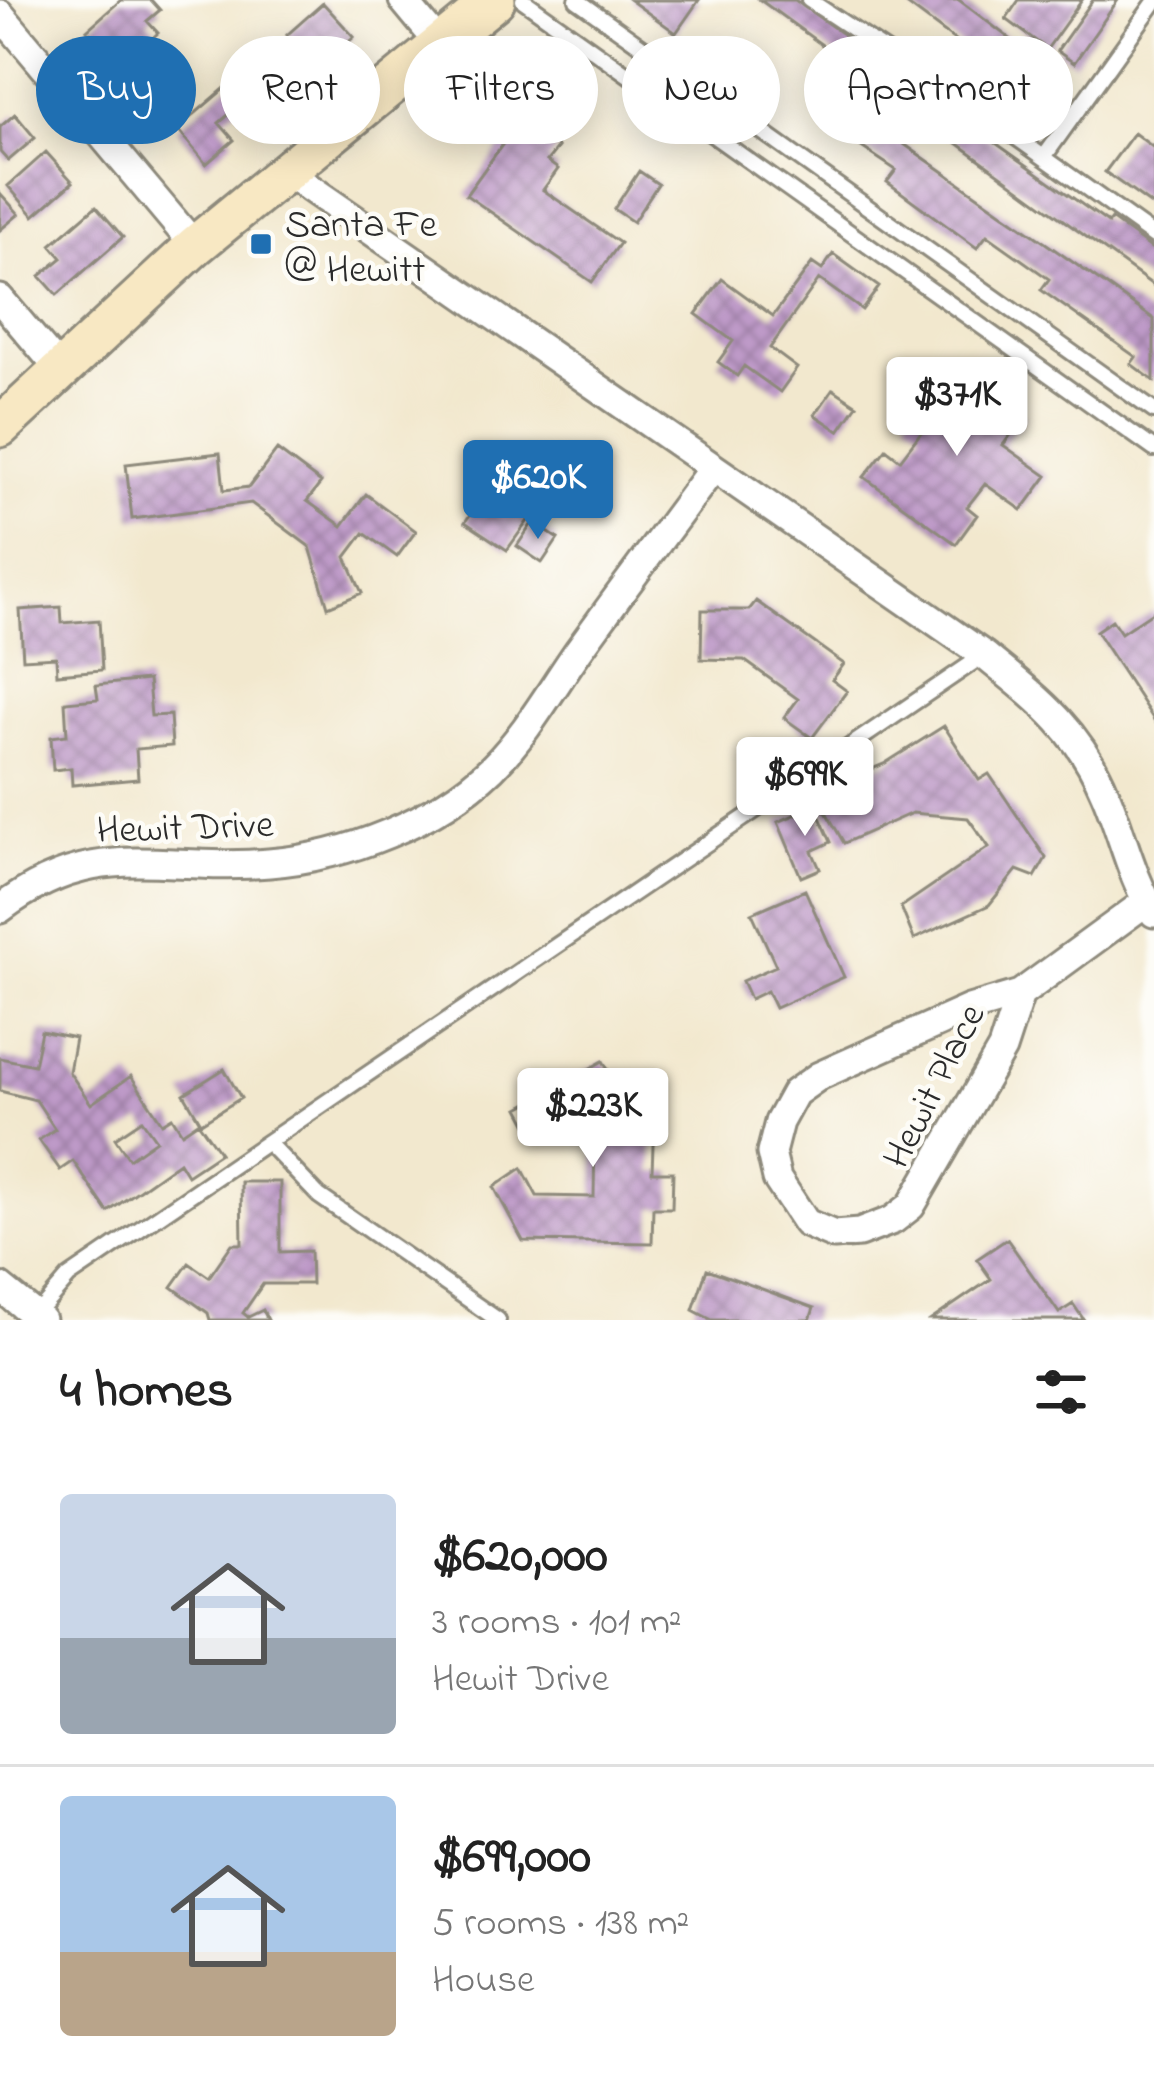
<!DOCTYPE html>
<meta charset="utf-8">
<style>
:root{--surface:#fff;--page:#f6f6f6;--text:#222;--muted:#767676;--line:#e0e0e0;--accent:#1f6fb2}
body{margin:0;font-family:"Indie Flower",sans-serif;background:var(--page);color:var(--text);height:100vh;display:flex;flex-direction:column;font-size:45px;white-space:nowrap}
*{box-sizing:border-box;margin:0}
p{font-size:39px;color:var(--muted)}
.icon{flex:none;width:66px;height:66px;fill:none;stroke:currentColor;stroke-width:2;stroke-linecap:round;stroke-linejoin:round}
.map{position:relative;height:1320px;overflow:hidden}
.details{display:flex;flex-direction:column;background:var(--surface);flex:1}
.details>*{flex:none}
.banner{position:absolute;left:36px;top:36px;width:1083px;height:108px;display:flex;gap:24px}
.price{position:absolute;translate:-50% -102px;padding:0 27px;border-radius:12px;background:#fff;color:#222;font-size:39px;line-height:78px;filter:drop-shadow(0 3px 6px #0008)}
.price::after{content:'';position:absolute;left:50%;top:72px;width:36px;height:27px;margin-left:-18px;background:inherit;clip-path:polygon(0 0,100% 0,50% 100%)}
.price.current{background:var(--accent);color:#fff}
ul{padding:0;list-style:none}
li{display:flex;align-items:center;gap:36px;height:300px;padding:0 60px}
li+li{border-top:3px solid var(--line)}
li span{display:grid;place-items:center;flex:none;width:336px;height:240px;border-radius:12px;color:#555}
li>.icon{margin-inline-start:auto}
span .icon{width:144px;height:144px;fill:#fffc;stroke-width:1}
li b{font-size:51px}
h2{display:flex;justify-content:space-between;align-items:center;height:144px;padding:0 60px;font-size:51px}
.pill{padding:0 42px;border-radius:54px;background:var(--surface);box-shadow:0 6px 30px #0003;font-size:42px;line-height:108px}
.pill.current{background:var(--accent);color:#fff}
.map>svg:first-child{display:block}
.building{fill:url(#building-cross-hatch);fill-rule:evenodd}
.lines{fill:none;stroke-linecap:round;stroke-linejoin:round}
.lane-casing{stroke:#8e8a7c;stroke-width:20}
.street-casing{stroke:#8e8a7c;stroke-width:33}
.secondary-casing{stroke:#8e8a7c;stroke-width:45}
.lane{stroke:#fff;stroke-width:14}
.street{stroke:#fff;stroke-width:27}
.secondary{stroke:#f8e8c3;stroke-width:39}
.poi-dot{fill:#1f6fb2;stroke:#fdfcf7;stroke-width:4.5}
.labels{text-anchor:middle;stroke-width:9;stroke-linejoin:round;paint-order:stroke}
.poi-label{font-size:39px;fill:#2b2b2b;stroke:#fdfcf7;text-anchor:start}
.street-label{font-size:39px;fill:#2b2b2b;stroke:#fdfcf7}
</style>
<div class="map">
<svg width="1154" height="1320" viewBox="0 0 1154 1320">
<defs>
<pattern id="building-cross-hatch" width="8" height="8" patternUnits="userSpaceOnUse" patternTransform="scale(3)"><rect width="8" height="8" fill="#be9ac8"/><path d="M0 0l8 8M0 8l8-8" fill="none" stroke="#9b7ea3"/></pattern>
</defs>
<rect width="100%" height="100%" fill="#fdfcf7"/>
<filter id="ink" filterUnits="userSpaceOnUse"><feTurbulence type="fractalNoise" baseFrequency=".00833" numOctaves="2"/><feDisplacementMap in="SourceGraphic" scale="24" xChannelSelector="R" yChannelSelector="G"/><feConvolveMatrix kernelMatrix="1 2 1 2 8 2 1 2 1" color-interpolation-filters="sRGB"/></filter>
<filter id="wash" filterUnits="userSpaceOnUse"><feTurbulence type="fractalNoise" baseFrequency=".004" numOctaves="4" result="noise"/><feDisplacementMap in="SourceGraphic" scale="48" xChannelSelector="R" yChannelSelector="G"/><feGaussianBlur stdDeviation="2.7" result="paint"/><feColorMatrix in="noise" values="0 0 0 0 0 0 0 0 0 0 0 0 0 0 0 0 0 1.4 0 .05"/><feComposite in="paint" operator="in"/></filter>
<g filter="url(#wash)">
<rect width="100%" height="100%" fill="#f2e8ce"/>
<g id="blocks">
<path class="building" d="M121,0h30l9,10 -13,11 11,12 -38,34 -33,-37z
M630,0h69l-23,33z
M760,0h35l313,223 3,-4 43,31v36z
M901,0h58l54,41 -21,27z
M1019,0h63l-35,49 -41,-30z
M1093,0h25l-44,63 -17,-12z
M323,3l31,34 -24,22 -15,-18 -13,11 -15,-17z
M159,51l29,31 -32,29 -28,-31z
M232,82l15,17 -28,24 15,17 -28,24 -29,-35z
M15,114l20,24 -27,23 -8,-9v-25z
M861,114l293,205v62l-23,-17 5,-7 -95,-67 8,-11 -62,-44 -10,13 -90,-66 9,-12 -51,-34z
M520,120l38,27 -11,14 11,8 -15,21 77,53 -28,39 -126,-87z
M1134,133l20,15v59l-49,-35z
M46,152l27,30 -39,34 -26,-30z
M639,171l19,13 -25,38 -19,-13z
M0,193l19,21 -19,16z
M96,206l27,31 -66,58 -17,-19 22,-18 -11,-13z
M833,254l46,33 -17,23 -43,-31 -49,69 27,20 -17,24 -36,-26 -7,10 -19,-14 15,-21 -37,-27 26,-35 51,37 39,-53 10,7z
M964,372l61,44 -22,29 44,31 -25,34 -37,-26 -18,23 10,8 -21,29 -92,-67 22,-28 14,11 22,-29 -16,-12 22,-29 14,11z
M833,389l24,16 -18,26 -24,-16z
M277,450l44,33 -14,18 35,25 24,-32 50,37 -19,26 -33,-24 -18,24 16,36 -34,14 -18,-60 -59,-44 -119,16 -6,-55 94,-11 4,37 25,-3z
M490,486l42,29 -25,35 -42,-28z
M533,522l25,17 -16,24 -25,-17z
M756,601l88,63 -12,16 15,11 -35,47 -28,-20 14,-19 -54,-39 -43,-1 1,-49h47z
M61,607l1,16 37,-3 3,50 -45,4 -1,-17 -33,2 -3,-49z
M1154,611v109l-58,-89 16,-11 9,13z
M148,680l3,36 19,-1 2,31 -36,3 2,30 -66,6 -1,-17 -18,2 -2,-33 16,-2 -2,-33 33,-3 -2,-14z
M944,726l35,54 10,-6 57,84 -11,19 -18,-7 -28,35 -75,34 -13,-32 88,-60 -21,-29 -56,-5 -68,30 -22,-38 12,-7 -11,-21 20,-13 8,14 33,-14z
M815,806l16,36 -19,9 8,18 -19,8 -23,-55z
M805,890l39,87 -69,31 -8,-17 -17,8 -8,-18 34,-15 -24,-53z
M41,1031l34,7 -6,34 22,32 40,-28 31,47 10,-6 10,16 16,-11 22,31 -33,22 -8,-13 -71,50 -35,-51 -13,9 -21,-30 16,-11 -19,-29 -36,-9v-33l34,7zM142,1120l14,20 -27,19 -14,-21z
M603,1061l33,57 18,1 -2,53h21l-1,36h-19l-1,35 -129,-2 -29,-54 28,-19 15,28 57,1 1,-64 -13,-23 -48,26 -15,-28z
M224,1069l17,29 -40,25 -17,-29z
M241,1182h39v70l30,-1 1,33h-48l-20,29 5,4 15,-7 5,10h-58l-2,-7 -36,-26 17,-24 20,14 23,-33h10z
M1007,1239l52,74 14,-9 11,16h-153l60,-41 -14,-20z
M707,1269l107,39 -4,12h-98l-19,-10z"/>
</g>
</g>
<g filter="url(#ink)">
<use href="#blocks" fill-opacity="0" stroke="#8e8a7c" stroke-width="3"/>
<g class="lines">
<defs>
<path id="lane" d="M523,0l631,449
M577,0l577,411
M809,0l198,131 147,105
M1044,157l110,-154
M270,1145l49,51 179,124
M35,1316l34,-39 915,-622"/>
<path id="street" d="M403,0l39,47
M0,14l195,232
M288,173l696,482c53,43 94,73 121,138 17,39 26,85 49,120
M0,299l61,72
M0,909c98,-74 161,-36 269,-46 77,-6 167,-41 223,-95 35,-35 58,-77 86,-117 44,-61 90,-122 135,-183
M1020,994l-18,55 -91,157 -18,14 -34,13 -25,2 -28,-12 -29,-44 -6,-26 8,-31 16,-29 24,-17 150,-67 51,-15 126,-92
M0,1287l41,33"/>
<path id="secondary" d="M0,427l195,-181 300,-246"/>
</defs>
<use href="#lane" class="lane-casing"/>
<use href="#street" class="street-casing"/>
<use href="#secondary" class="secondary-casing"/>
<use href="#lane" class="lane"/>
<use href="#street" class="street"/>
<use href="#secondary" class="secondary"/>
</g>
</g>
<rect class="poi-dot" x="249" y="232" width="24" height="24" rx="6"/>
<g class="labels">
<g class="poi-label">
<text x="285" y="236">Santa Fe<tspan x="285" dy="45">@ Hewitt</tspan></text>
</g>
<g class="street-label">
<text transform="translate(185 825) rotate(-2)" y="14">Hewit Drive</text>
<text transform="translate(932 1085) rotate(-63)" y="14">Hewit Place</text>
</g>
</g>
</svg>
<b class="price" style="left:957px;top:459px">$371K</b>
<b class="price current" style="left:538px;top:542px">$620K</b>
<b class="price" style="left:805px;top:839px">$699K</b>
<b class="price" style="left:593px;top:1170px">$223K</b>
<div class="banner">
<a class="pill current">Buy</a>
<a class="pill">Rent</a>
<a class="pill">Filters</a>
<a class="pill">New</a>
<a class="pill">Apartment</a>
</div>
</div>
<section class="details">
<h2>4 homes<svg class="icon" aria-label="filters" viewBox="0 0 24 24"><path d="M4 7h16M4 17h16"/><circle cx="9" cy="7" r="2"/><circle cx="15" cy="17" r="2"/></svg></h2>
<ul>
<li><span style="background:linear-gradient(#c9d6e8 60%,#9aa5b1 0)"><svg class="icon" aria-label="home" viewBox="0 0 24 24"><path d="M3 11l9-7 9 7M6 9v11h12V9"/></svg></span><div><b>$620,000</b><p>3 rooms · 101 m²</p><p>Hewit Drive</p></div></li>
<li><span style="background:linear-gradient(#a9c7e8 65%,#b9a48a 0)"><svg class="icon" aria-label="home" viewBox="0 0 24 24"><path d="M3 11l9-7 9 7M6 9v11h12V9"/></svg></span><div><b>$699,000</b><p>5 rooms · 138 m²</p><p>House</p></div></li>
</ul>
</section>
